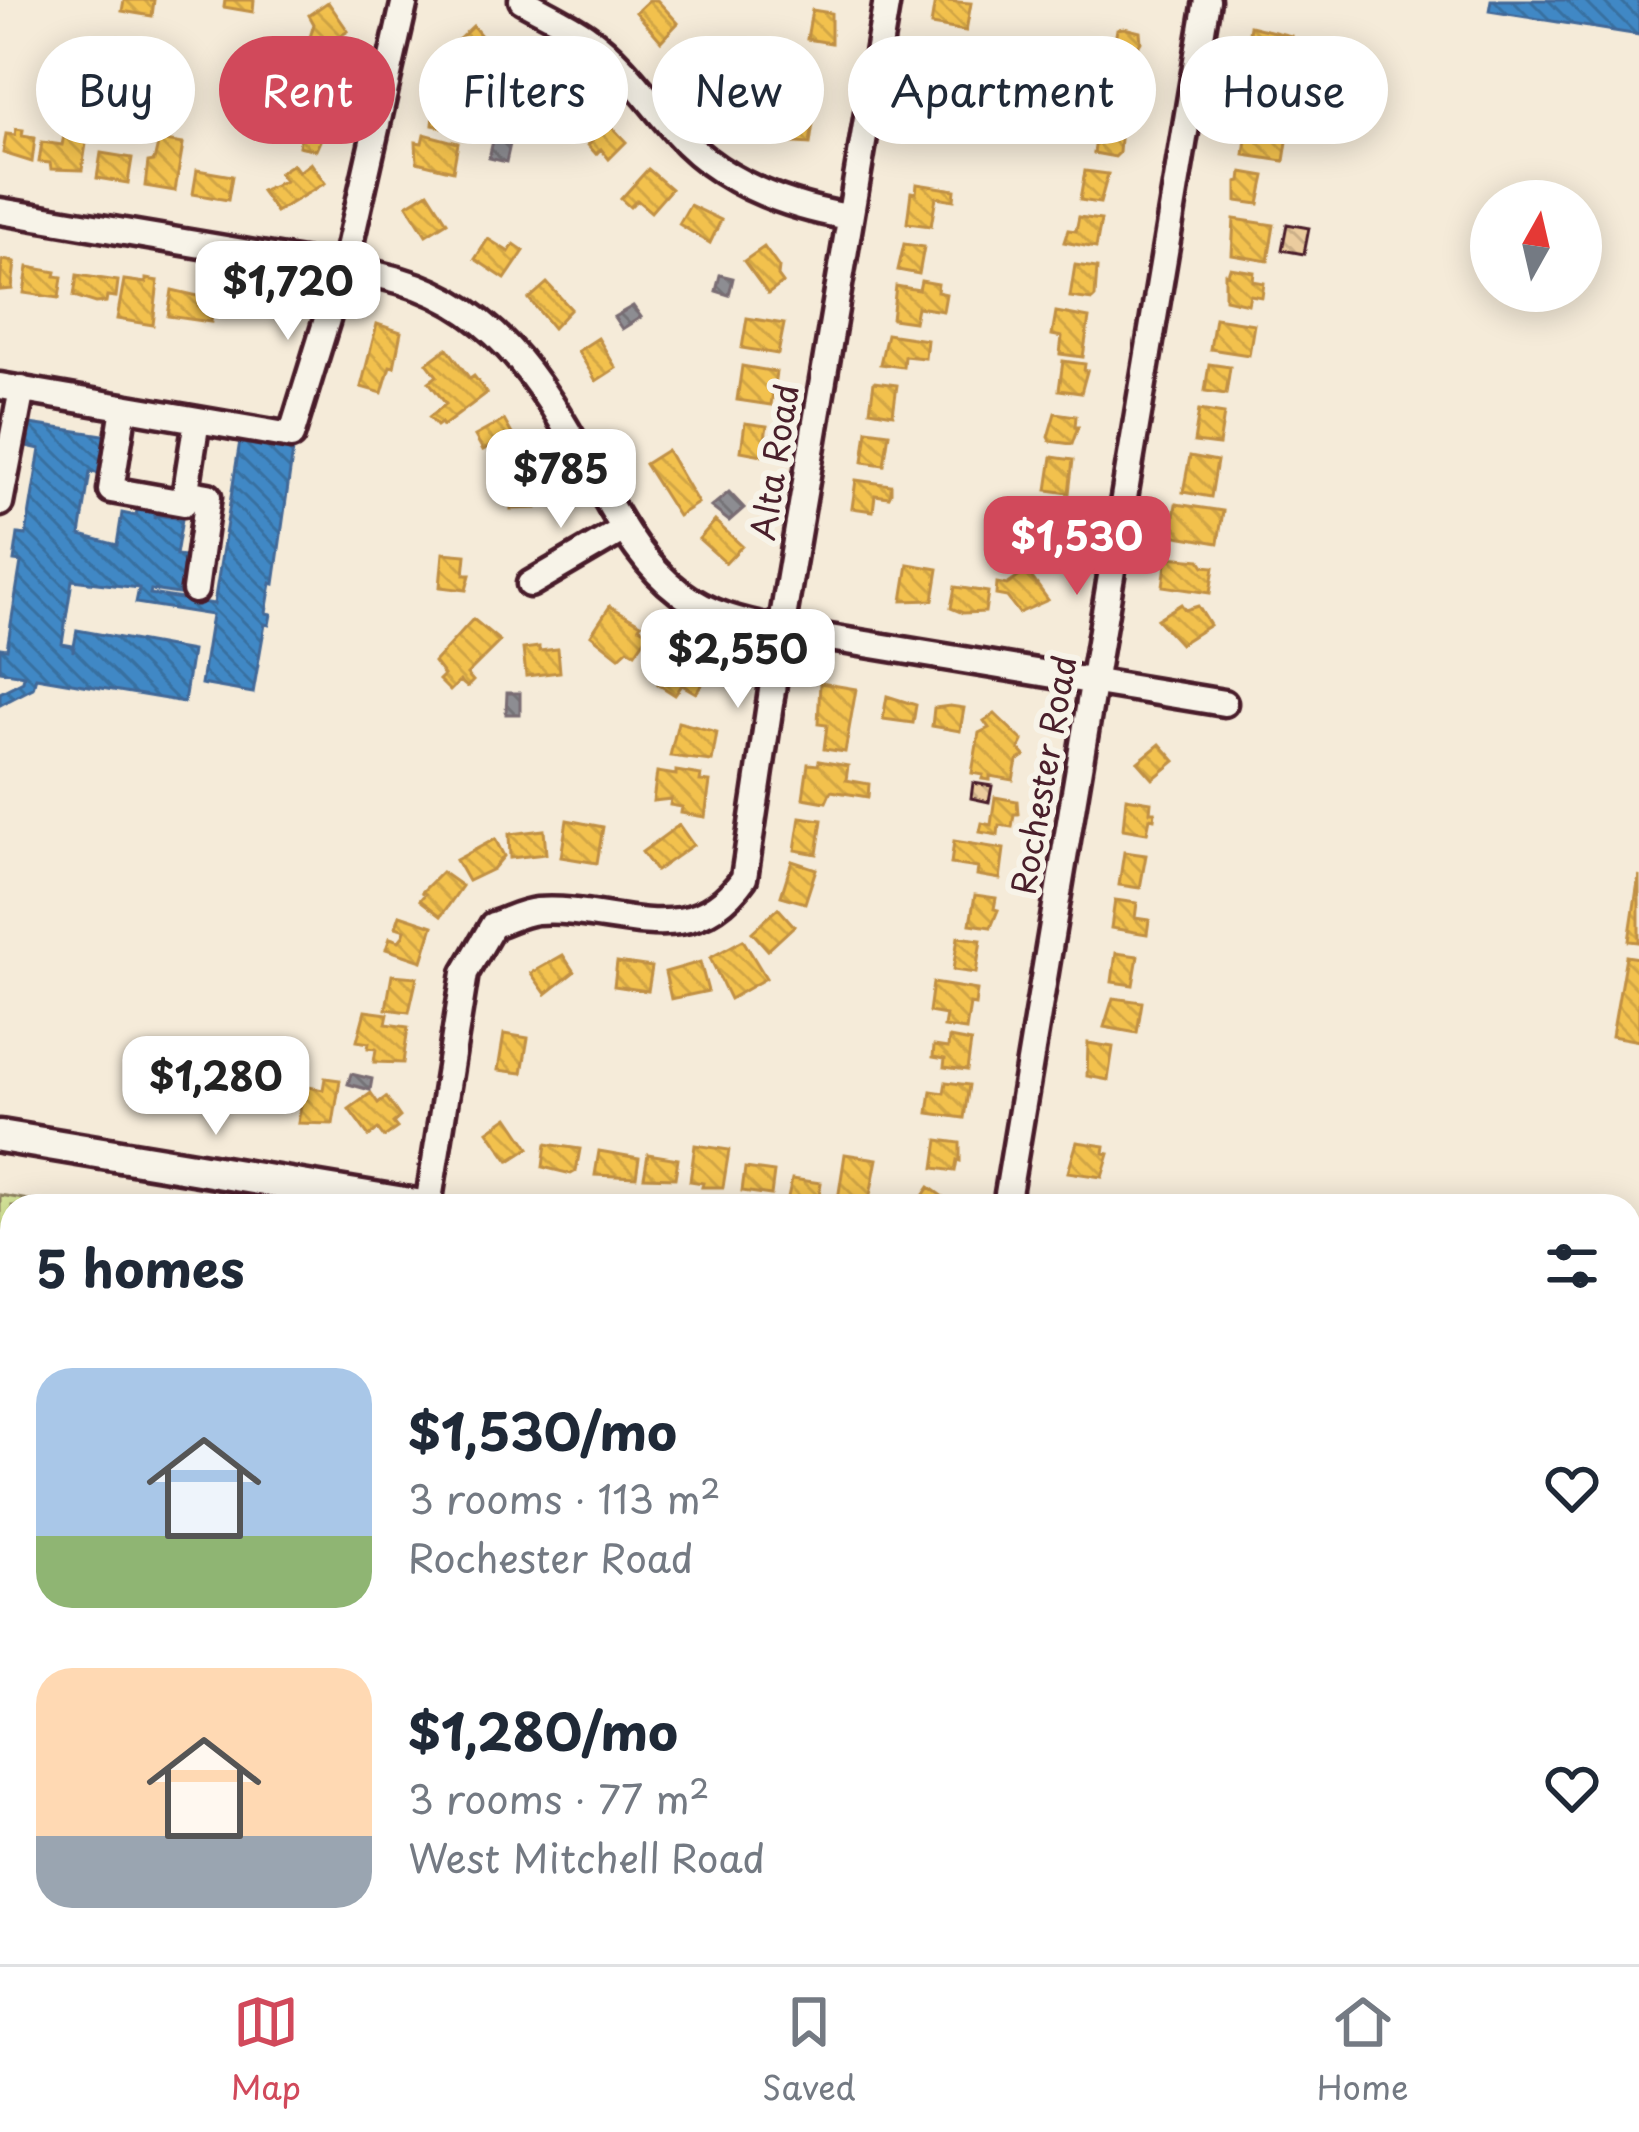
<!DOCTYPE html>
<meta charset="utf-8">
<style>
:root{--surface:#fff;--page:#f2f2f3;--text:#1f2937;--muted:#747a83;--line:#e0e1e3;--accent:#d1495b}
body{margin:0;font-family:"Playpen Sans",sans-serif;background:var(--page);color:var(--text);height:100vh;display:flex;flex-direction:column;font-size:45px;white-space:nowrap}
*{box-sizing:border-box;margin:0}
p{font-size:39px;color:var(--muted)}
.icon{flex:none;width:66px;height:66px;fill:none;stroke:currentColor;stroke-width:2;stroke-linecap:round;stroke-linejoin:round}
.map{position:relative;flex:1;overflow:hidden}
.side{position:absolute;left:0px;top:1194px;width:1641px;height:771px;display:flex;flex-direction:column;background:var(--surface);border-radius:36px 36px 0 0;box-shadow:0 6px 30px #0003}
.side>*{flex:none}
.banner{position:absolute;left:36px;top:36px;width:1569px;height:108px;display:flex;gap:24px}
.needle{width:78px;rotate:8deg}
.buttons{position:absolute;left:1470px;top:180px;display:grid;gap:24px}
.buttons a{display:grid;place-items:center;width:132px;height:132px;border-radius:50%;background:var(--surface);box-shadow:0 6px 30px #0003;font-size:60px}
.price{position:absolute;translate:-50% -102px;padding:0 27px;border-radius:24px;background:#fff;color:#222;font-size:39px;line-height:78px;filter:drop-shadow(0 3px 6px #0008)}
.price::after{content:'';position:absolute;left:50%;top:72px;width:36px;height:27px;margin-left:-18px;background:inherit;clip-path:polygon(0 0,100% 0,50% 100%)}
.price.current{background:var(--accent);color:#fff}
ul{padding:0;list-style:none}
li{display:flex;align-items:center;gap:36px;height:300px;padding:0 36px}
li span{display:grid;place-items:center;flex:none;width:336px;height:240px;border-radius:36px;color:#555}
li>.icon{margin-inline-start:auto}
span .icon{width:144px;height:144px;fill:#fffc;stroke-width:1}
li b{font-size:51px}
h2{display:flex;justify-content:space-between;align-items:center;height:144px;padding:0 36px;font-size:51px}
.pill{padding:0 42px;border-radius:54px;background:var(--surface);box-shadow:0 6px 30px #0003;font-size:42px;line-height:108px}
.pill.current{background:var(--accent);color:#fff}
.tabs{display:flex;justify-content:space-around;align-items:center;height:168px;border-top:3px solid var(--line);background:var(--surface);font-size:33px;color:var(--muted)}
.tabs a{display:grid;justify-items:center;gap:6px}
.tabs .current{color:var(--accent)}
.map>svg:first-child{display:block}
.forest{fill:url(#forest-firs);stroke:#908362;stroke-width:3}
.homes{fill:url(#homes-back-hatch);stroke:#c09044;stroke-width:3}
.schools{fill:url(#schools-back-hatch);stroke:#426897;stroke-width:3}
.industry{fill:url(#industry-back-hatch);stroke:#796c73;stroke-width:3}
.building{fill:url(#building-back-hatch);stroke:#4a1f2b;stroke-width:3}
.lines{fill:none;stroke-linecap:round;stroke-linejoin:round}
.minor-casing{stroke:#4a1f2b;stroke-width:33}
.major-casing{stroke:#4a1f2b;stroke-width:39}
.minor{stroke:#f7f3e8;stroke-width:24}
.major{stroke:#f7f3e8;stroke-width:30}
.labels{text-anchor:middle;stroke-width:12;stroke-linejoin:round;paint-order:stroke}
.street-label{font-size:33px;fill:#4a1f2b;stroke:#f7f3e8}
</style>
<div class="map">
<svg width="1639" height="1964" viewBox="0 0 1639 1964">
<defs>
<pattern id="forest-firs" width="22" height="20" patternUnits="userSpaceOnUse" patternTransform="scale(3)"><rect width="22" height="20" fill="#d7e79a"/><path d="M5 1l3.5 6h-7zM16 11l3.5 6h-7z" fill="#bac685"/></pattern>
<pattern id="homes-back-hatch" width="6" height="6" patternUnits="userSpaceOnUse" patternTransform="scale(3)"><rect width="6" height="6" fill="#f2c14e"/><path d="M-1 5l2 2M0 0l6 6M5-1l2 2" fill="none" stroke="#d1a544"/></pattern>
<pattern id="schools-back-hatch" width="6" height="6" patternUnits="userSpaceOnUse" patternTransform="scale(3)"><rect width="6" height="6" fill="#3f88c5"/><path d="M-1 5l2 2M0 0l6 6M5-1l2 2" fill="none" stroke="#376fa0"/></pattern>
<pattern id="industry-back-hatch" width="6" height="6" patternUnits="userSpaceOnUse" patternTransform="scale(3)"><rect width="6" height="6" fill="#8d8d92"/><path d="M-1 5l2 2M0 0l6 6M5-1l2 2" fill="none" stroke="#757377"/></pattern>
<pattern id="building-back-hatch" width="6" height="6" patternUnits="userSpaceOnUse" patternTransform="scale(3)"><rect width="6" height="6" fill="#ebcc9e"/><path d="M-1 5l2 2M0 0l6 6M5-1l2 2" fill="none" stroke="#cbaf88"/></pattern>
</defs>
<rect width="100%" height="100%" fill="#f5ebd9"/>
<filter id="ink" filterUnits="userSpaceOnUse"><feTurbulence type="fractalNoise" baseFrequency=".00833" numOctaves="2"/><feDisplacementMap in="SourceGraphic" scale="24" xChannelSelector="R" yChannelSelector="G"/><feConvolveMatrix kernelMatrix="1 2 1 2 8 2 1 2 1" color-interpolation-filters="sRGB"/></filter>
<g filter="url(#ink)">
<path class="forest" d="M0,1195l64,11h-52v747h189l-1,11h-200z"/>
<path class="homes" d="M124,0h30l-2,16 -30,-5z
M225,0h29l-1,12 -29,-5z
M649,0h8l21,23 -17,18 -25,-29z
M935,0l36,3 -5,28 -35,-6z
M328,2l20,29 -18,12 -2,11 -22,-3 8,-27 -5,-9z
M812,10l19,3v30l-24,-4z
M473,26l24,29 -24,18 -21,-27z
M1250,26l41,10 -4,26 -41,-7z
M1124,28l16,4 1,10 -11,19 -18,-2 5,-30z
M693,43l22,24 -16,15 -22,-23z
M928,47l33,6 -4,27 -34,-6z
M294,55l50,11 -7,33 -37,-7 6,-23 -14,-2z
M1252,74l34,8 -4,33 -36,-5z
M1106,78l21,3 -1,11h3l-6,17 -22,-4z
M555,82l5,4 3,-3 19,20 -25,31 -27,-22z
M737,83l24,21 -18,20 -24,-22z
M437,84l23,4 -2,12 11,2 -3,12 -11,-2 -4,17 -18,-4z
M926,95l21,3 -4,30 -21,-3z
M305,117l23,5 -12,28 -17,-4z
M783,120l30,3 -3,21 -29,-2z
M1274,120l16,2 -6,39 -40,-6 2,-17 6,-4 2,-9 19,3z
M1099,121l22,3 -2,29 -4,4 -21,-4z
M607,122l19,20 -17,17 -8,-10 -5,5 -8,-9z
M16,129l7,1 -1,6 13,2 -3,24 -29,-9 3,-19 9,1z
M65,131l22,6 -5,33 -31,-1 -1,-6 -11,-1 3,-20 20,3z
M424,134l34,9 -5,28 -36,-9 -1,-20 6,1z
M159,140l24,4 -8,47 -30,-5 3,-24 6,-1z
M101,153l31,5 -4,25 -31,-5z
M311,163l14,20 -49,29 -15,-21 24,-10 -6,-8 14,-9 6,8z
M648,169l23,20 -20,23 -14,-12 -7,7 -9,-8z
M197,170l35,6 -4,24 -35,-6z
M1085,171l23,3 -8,29 -20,-3z
M1242,172l23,4 -6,28 -22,-3v-19l4,-1z
M917,184l38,6 -1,10 -18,-3 -5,29 -24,-3 4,-31 5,1z
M428,192l19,30 -21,13 -19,-30z
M690,205l31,15 -11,23 -31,-19z
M1079,217l22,3 -5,28 -32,-6 4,-12 8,1z
M1234,219l40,6 -6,36 -36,-6z
M488,239l21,13 5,-8 10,7 -19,28 -30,-20z
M904,244l20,3 -5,27 -21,-4z
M764,247l15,21 -1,8 5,7 -15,11 -24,-33z
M2,260l13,2 -3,27 -12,1z
M1075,265l22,3 -2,29 -3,3 -22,-3z
M28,267l28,5 -1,4 7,1 -3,21 -35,-5z
M1230,268l24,4 -1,9 11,2 -2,14 -12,-2 -2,9 -23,-5v-26l3,1z
M77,275l41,6 -2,16 -9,-1 -1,6 -10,1 -22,-7z
M146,279l12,2 -5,44 -36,-6 7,-39 22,3z
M921,281l17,3 -1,8 9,2 -3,17 -26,-4 -3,15 -22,-3 4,-33 23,4z
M547,283l24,26 -18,19 -24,-29z
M172,290l34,8 -1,5 9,1 -3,18 -43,-6z
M1056,312l33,6 -6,39 -23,-3 2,-17 -10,-2z
M747,318l37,6 -6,30 -36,-6z
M1215,318l39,6 -5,31 -39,-6z
M377,324l24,8 -7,35 -4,-1 -8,27 -21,-6z
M887,334l40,6 -2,18 -21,-2 -1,11 -23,-3z
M598,338l18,30 -20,13 -18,-30z
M447,348l23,31 4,-3 13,17 -44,33 -2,-3 -4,3 -8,-9 17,-13 -17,-22 8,-6 -10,-13z
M1063,361l22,3 -1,7h3l-6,22 -22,-3z
M1209,364l21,3 -4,27 -21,-3z
M742,366l34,6 -5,33 -34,-5z
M874,382l23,3 -4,29 -23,-4z
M1199,410l25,4 -5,31 -25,-3z
M1055,413l21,3 -1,11h3l-6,17 -22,-3 -2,-4z
M504,420l14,25 -19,11 -6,-11 -10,5 -8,-14z
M745,423l22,3 -5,29 -21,-4z
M867,430l22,3 -5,32 -21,-3z
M667,450l31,53 -20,13 -33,-52z
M1190,456l27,5 -6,36 -28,-5z
M1052,457l21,3 -4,33 -22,-3z
M527,471l8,1 2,5 -1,31 -25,1 1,-36z
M856,480l35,5v8l-2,4 -14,-2 -2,16 -21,-3z
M1176,504l47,7 -5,32 -47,-8z
M1043,512l22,3 -4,28 -23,-4z
M715,521l27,25 -16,17 -27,-24z
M443,553l23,2 -2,20h6l-4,15 -26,-3z
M1167,557l33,3 4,6 10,1 -4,26 -47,-7z
M908,564l30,5 -5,31 -31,1z
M1027,571l21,29 -29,13 -12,-16 -11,-2 1,-12 10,2z
M955,587l33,5 -3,20 -22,1 -12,-5z
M1181,604l4,6 13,-4 12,19 -30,19 -23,-25z
M610,606l31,18 -2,3 10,6 -14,20 -7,-4 -9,8 -28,-22z
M473,619l27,22 -33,33 6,7 -6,6 -7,-6 -10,10 -11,-11 5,-5 -10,-13z
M539,647v4l19,-2 2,23 -34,4 -3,-27z
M687,652l8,6 -2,4 16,12 -13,19 -14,-8 -7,10 -17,-11 21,-31 5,3z
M820,683l36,6 -11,63 -21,-3 3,-24 -9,-1z
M887,696l29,9 -3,18 -30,-4z
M950,706l14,2 -4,23 -28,-5 2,-18z
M995,714l28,27 -4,8 6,7 -8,5 -4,19 -23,-4v4l-8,-1 1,-4 -11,-2 7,-40 10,-5 -5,-7z
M678,722l39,10 -5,29 -42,-5z
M1160,744l15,17 -22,18 -15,-17z
M819,761l29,5 -2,14 23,4 -1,13 -37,-6 -5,11 -23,-4 5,-34 10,1z
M676,771l25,4 -1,6 10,1 -5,35 -24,-4 1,-6 -12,-2 1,-6 -18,2 4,-29 19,3z
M995,797l22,4 1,13h-4l-2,13 -13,-2 -1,10 -18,-3 2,-9 9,2z
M1126,798l25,4 -1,10h5l-1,7 -4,-1 -3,15 -24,-4z
M800,817l22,3 -5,34 -22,-4z
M567,820l36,7 -6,36 -36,-6z
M679,825l14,20 -37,26 -14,-19z
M544,830l2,24 -36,4 -1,-24z
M495,839l9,17 -11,13 -25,12 -12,-21z
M954,841l50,8 -4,30 -23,-4 1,-7 -27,-4z
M1124,852l22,3 -6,33 -21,-3z
M792,861l24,8 -11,34 -24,-7z
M442,872l20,14 -21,30 -21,-16 5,-6 -3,-2z
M1639,875v67l-10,-1z
M975,895l21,3 -2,11 4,1 -7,17 -21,-3z
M1115,900l22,3 -2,15 14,2 -2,14 -36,-6z
M778,908l16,18 -26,24 -16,-18z
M400,915l33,11 -11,35 -36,-12 4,-11 9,3 4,-5 2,-6 -9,-3z
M958,937l23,3 -5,33 -23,-3z
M743,940l23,38 -36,21 -20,-41z
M1116,953l22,3 -5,29 -21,-3z
M563,955l11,17 -28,22 -15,-21z
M1626,956l13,2v83l-27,-5z
M617,962l35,5 -4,24 -34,-5z
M700,962l8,29 -37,8 -6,-27z
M392,975l25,2 -8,35 -23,-3z
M933,983l44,7 -2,15 -5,-1 -4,26 -22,-3 2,-12 -17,-3z
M1113,998l29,4 -5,31 -33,-6z
M365,1011l23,3 -2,10 22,3 -5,36 -29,-1 2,-13 -8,-1 1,-5 -12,-2z
M504,1034l24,4 -6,35 -24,-3z
M949,1038l22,4 -4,28 -23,-3 1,-8 -12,-2 1,-11 14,2z
M1088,1043l25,4 -5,33 -21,-4z
M325,1078l15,2 -7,44 -35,-1 6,-37 19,4z
M946,1082l23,3 -5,33 -36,-5 3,-22 13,2z
M371,1093l7,10 8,-6 14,20 -7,6 4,5 -13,9 -6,-8 -9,7 -20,-27z
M508,1117l21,31 -20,13 -21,-30z
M938,1140l22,3v18l-3,-1 -2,11 -21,-3z
M1077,1142l28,4 -1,7 5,1 -7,23 -34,-5z
M546,1144l34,5 -4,22 -5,3 -28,-7z
M695,1145l34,5 -6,37h-21l1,-4 -13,-2z
M599,1151l40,7 -3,19 -41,-2z
M648,1154l30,5 -3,19 -31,-1z
M845,1154l32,5 -9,47h-31z
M745,1168l29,4 -3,23 -29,-4z
M792,1179l29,4 -3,19h-31z
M929,1187l17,12 -5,7h-25z
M292,1953h36l-6,11h-30l-4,-2z
M1409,1953h30l-2,11 -29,-5z
M1454,1953h29l-1,11h-30z
M1544,1953l8,11 -39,-1 12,-10z"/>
<path class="schools" d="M1491,0h148v35l-150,-24z
M30,424l80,12 -7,38 -13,-2 -10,63 37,10 5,-32 14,3 2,-12 18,3 -2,12 2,-4 26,4 -6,36 9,1 -6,38 -28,-4 -1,4 64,10 26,-163 22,3v-3l31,9 -19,134 -3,-1 -5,30 5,1 -2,11 -4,-1 -12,69 -52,-9 11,-69 -76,-12 3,-15 -67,-8 -10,64 11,2v6l4,-22 115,21 -8,51 -148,-25 -3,11 -33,17v-12l23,-12 1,-6 -24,-4v-23l7,1 14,-87 -7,-1 4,-27 8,1 14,-86 -13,-3z"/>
<path class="industry" d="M1074,91l18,8 -5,11 -18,-8z
M493,141l17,3 -4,18 -17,-4z
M720,275l13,3 -4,17 -13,-4z
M633,306l8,11 -19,12 -8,-12z
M729,492l15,16 -15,13 -18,-14z
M1007,550l13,3 -4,20 -14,-3z
M507,693h13v21h-14z
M351,1074l21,5 -2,11 -22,-6z"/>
<path class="building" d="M1287,224l22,4 -5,26 -22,-4z
M973,783l19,3 -3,16 -18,-4z"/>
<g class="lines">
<defs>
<path id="minor" d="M522,0c21,12 45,23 65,37 35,25 61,64 89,95 45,51 109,74 173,85
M0,211l379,64c127,28 167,119 227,223 20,35 40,69 73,94 30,23 65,31 102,38l443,73
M0,386l291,50 58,-188 56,-248
M124,407l-13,83 73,13 13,-83
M185,492l23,4 -13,94
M0,503l22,-114
M530,584l94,-55
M428,1206l37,-233 28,-48c13,-4 30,-13 44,-14 77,-6 152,46 207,-33l37,-248 106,-630
M1006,1206l201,-1206
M1629,1637l10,-60
M1629,1737l10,1
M710,1953l23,11
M929,1953l1,11
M1054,1964h33
M1605,1964v-11"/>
<path id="major" d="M0,1136l422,70
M1629,1413l10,2"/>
</defs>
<use href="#minor" class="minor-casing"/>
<use href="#major" class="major-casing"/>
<use href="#minor" class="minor"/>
<use href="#major" class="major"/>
</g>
</g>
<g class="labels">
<g class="street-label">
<text transform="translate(775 462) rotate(-81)" y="12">Alta Road</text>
<text transform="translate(1044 775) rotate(-80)" y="12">Rochester Road</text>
</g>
</g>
</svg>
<div class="buttons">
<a><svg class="needle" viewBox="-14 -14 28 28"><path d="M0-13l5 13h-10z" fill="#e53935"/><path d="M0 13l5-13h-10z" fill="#747a83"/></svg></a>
</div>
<b class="price" style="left:288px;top:343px">$1,720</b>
<b class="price" style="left:561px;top:531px">$785</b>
<b class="price current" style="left:1077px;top:598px">$1,530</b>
<b class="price" style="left:738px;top:711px">$2,550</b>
<b class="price" style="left:216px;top:1138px">$1,280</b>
<div class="banner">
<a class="pill">Buy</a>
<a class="pill current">Rent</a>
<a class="pill">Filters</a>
<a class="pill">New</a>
<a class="pill">Apartment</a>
<a class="pill">House</a>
</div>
<section class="side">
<h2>5 homes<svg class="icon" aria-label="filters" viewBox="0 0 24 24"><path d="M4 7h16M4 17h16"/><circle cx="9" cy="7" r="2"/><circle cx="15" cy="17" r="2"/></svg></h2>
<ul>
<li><span style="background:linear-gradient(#a9c7e8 70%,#8fb573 0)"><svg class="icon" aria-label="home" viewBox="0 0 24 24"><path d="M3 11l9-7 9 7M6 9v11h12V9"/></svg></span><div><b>$1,530/mo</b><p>3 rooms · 113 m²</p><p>Rochester Road</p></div><svg class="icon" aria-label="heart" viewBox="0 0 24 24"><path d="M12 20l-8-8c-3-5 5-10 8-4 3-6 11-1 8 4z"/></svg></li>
<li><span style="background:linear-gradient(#ffd9b3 70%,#9aa5b1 0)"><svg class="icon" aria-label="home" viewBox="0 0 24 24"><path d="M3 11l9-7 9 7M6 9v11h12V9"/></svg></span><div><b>$1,280/mo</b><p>3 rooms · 77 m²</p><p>West Mitchell Road</p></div><svg class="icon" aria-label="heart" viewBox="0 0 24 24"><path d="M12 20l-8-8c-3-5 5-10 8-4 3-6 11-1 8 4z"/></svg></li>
</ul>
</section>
</div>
<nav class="tabs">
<a class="current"><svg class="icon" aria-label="map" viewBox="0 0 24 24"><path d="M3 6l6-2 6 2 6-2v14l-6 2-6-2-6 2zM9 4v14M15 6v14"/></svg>Map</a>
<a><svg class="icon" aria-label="saved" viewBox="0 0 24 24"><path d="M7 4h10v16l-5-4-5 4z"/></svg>Saved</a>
<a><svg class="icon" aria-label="home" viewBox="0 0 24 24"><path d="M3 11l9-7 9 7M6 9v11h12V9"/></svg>Home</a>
</nav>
